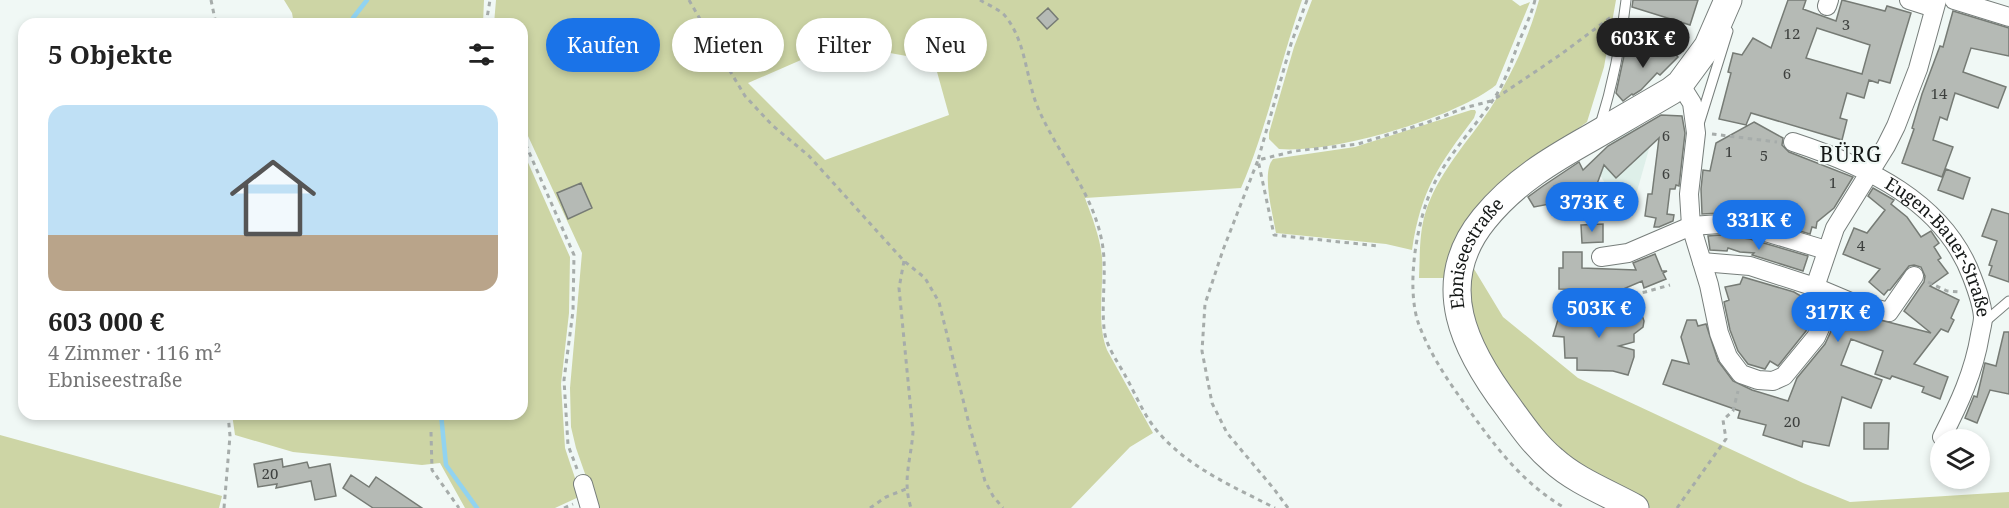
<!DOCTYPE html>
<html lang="de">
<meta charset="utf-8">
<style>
:root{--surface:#fff;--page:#f2f2f2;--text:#222;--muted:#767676;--line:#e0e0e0;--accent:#1a73e8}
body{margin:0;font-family:"Noto Serif",serif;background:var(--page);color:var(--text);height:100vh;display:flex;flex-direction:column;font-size:22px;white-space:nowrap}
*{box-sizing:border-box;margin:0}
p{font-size:20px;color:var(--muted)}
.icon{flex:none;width:33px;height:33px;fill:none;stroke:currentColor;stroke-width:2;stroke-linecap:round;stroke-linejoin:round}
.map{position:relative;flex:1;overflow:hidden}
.panel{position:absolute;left:18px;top:18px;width:510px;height:402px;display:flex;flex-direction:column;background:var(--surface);border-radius:18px;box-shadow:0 3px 9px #0003}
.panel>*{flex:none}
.guide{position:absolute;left:546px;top:18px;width:570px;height:54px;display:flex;gap:12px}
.tools{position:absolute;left:1930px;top:429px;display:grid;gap:12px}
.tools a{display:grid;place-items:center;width:60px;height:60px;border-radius:50%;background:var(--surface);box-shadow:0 3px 9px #0003;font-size:30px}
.price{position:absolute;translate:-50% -51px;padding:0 14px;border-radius:21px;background:var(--accent);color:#fff;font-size:20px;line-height:39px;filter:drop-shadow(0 2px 3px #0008)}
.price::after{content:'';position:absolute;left:50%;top:36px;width:18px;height:14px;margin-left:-9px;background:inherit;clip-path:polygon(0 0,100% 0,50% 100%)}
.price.selected{background:#222;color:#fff}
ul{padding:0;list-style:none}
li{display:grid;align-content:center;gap:12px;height:318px;padding:0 30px}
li+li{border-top:2px solid var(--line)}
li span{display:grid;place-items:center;height:186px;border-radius:18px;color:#555}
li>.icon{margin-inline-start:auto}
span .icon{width:108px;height:108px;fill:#fffc;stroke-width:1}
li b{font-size:26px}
h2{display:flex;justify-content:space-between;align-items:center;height:72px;padding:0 30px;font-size:26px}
.pill{padding:0 21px;border-radius:27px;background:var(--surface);box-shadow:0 3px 9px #0003;font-size:21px;line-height:54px}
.pill.selected{background:var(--accent);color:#fff}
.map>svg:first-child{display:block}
.built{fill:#deefe9}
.green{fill:#cdd5a5;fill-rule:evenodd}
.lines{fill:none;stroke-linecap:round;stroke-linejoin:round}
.stream{stroke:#91d3f0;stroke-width:4.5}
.building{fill:#b5bab5;stroke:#767b75;stroke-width:1.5;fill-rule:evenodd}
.lane-casing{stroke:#777e7b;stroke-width:11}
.street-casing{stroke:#777e7b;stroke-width:20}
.secondary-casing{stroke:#777e7b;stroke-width:29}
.path{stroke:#a6acaa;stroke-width:3;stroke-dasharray:4.5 4.5;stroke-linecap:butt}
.lane{stroke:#fff;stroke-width:9}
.street{stroke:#fff;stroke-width:18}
.secondary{stroke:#fff;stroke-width:27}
.labels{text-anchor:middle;stroke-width:4.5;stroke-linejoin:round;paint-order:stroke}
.number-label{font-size:15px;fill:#3d403e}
.street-label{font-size:18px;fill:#151817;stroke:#f0f8f5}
.quarter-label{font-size:21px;letter-spacing:1.5px;fill:#151817;stroke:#f0f8f5}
</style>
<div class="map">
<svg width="2009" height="508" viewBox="0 0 2009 508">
<rect width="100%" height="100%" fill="#f0f8f5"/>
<path class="built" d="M1633,122l16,17v10l-15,53 -24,-10 -18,-31z"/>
<path class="green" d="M284,0h200l-1,24h-189l-2,-11z
M496,0h806c-22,62 -35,128 -61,188l-156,10c7,19 15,39 17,59 2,31 -6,64 5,93l46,83 -23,14 -59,61h-474l-21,-60 -5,-21 -1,-39 12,-135 -60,-130v-99h-28zM890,53l44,8 15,54 -124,45 -77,-77 53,-23z
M1312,0h200l8,6 10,-4 -34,83c-41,33 -164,69 -217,64l-10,-10v-6l25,-86z
M1539,0h77l-12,67 -17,55 -89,64 -49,92h-30c1,-21 0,-43 6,-64 12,-40 42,-71 65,-105 22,-34 38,-70 49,-109z
M1471,110h4l1,2 -2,6c-36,48 -53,72 -62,132l-26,-6 -110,-11c-3,-19 -15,-60 -3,-74l82,-12z
M522,149l48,108 -1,56 -8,71 4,64 16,48 -26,12h-90l-25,-45 -18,2 -129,-13 -58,-17 -3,-21h290z
M1468,259l35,58 75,61 225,105 47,19 159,-10v16h-359l-40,-23 -65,-41 -67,-103 -12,-42z
M0,435l222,61 -3,12h-219z"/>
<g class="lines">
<path class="stream" d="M353,24v-6l14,-18
M441,414l5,51 31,43"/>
</g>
<path class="building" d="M1633,0h65l-8,25 -58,-18z
M1788,0h18l-3,9 33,12 6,-21 43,11 2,-5 24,7 -21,70 -11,-3 -1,3 -9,-3 -5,18 -17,-5 -7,25 7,2 -5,20 -91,-27 -5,12 -27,-6 12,-46 -3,-1 5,-19 9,2 11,-17 18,10zM1817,28l53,17 -8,29 -56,-16z
M1048,8l10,11 -11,10 -10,-11z
M1953,11l56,17v28l-38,-8 -8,24 43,15 -8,21 -43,-15 -8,27 -7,-3 -7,23 20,7 -11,30 -40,-14 12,-34 -2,-1 10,-34 18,-48 3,1z
M1661,40l17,17 -18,18 -3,-2 -16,17 -8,5 -1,-1 -9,7 -7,-8 9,-42 21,4z
M1661,115l21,1 3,17 -6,53 -3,-1 -1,4h-5l-3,25 7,1 -1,6 -14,6h-5l2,-9 -11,-2 3,-22h4l7,-56 -43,40 -12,-13 -7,19h-6l-12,7 -14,3 -10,5v4l-21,4 -6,-10 15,-11 36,-24 4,8 25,-24z
M1754,122l29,16 -1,7 7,7 64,25 -19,31 -17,14 -1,6 -4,-1 -2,7 -56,-17 -33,-4 -19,1 -1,-25 2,-19 7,1 6,-28z
M1946,169l24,9 -7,21 -25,-9z
M581,183l11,25 -24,11 -11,-26z
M1873,188l21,12 -3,4 16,13 14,20 10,-6 8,12 -5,4 7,11 -3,2 10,13 -18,13 29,14 -8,18 3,2 -6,12 -7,-3 -27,35 34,13 -8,22 -18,-7 2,-5 -32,-11 -2,3 -15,-5 8,-23 -32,-12 -10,26 41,15 -11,28 -29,-11 -13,49 -26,-5 -1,6 -39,-12 3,-10 -28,-7 2,-7 -77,-27 9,-24 17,4 -8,-27 6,-17h9l2,6 8,-2 12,37 15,20 19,9 36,11 9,-23 28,-34 16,-34 90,23 -27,-22 20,-29 1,-6 -4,-9 -7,-2 -5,1 -19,24h-2l-4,5 -15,-13 11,-13 -37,-15 11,-26 13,5 18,-23 -17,-14z
M1992,209l17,5v68l-20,-7 3,-9 -3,-1 8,-24 -15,-5z
M1603,224v18l-21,1 -1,-18z
M1720,235l30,4 58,17 -5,15 -51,-16 2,-2 -14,-1 -12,-4 -1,3 -17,-1 -2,-14z
M1563,252h19v16l54,2 -3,-7 22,-9 7,17h5l-4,2 3,6 -22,9 -2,-7 -21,9 -62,-1v-21h4z
M1743,277l51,15 24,14 -12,25 -28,35 -8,-5 -5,8 -17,-5 -10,-13 -8,-21 -6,-28 5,-2 -4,-13 15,-3z
M1618,312v4l19,-4 5,3 2,6 -1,6 -9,7v8l-15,4 15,4v7l-6,18 -15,-4 -36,-1v-12h-12l-1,-21 -11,-1 7,-23z
M2004,332h5v62l-19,-4 -13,33 -12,-5 9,-22 3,1 8,-34 11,3z
M1864,423h25l-1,26h-24z
M282,459l1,8 24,-5 2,6 21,-4 6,32 -21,4 -4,-19 -35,7 1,-4 -19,3 -4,-23z
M351,475l18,12 7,-10 46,31h-49l-30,-20z"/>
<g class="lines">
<defs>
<path id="lane" d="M1699,124l29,-93
M1600,125c13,-41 21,-82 26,-125
M1983,318l5,1 21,-18"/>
<g id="street">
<path d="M1909,0l25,8"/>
<path d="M1954,0l55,17"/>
<path d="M1827,6l2,-6"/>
<path d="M1680,84l12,19 4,30 -7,61 2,32 18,59 10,48 9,24 13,17 17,6 15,1 11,-5 32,-39 18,-40"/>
<path id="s1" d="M1793,142c73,24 151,59 179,135 5,13 10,26 11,40 0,6 -2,12 -3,18 -6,37 -21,69 -38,102"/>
<path d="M1601,257l27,-4 63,-27 29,-2 32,4 74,22"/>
<path d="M1702,262l48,4 65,21 38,16 36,9 25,-36"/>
<path d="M1815,287l20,-59 51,-82 10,-20 22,-57 19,-69"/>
<path d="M583,484l7,24"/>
</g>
<g id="secondary">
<path id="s2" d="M1635,508c-27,-15 -59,-27 -82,-48 -18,-15 -31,-34 -44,-52 -44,-58 -78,-124 -25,-189 30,-37 67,-59 108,-82 26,-15 53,-31 79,-46l9,-7 28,-38 20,-46"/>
</g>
</defs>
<use href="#lane" class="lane-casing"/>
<use href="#street" class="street-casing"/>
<use href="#secondary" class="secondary-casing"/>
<path class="path" d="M211,0l5,24
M689,0l38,66 18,30 27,29 37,31 95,105 21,17 14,24 31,126 15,53 8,15 10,12
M980,0c8,5 21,10 26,17 19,24 20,58 30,86 18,46 54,84 65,134 7,30 0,61 3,91 1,17 14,34 22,49 10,18 18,39 32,55 31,36 76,55 117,76
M1307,0l-16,44 -33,116 16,75 105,11
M1535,0c-4,16 -12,31 -18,47 -6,16 -12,35 -22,50 -19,29 -44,54 -60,85 -18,35 -30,105 -16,143 10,26 26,52 43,75 29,41 58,82 103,108
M486,24l4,-24
M1496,98l64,-43 51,-38
M1712,134l65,8
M522,136l52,119 -1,56 -9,69 4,65 9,24
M904,261l-5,27 14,144c-2,28 -11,48 -2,76
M1928,282l19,9 14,1
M1625,296l20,-4 25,-7
M431,432l1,38 27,38
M224,508l6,-72 -2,-22
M564,508l9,-4
M870,508l16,-11 20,-8
M1288,508l-14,-19 -47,-56 -15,-30 -10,-52 3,-47 18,-54 35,-90 37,-9 63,-7 68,-21 38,-15 27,-7
M1677,508l49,-69 -3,-19 10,-9 5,-20"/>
<use href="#lane" class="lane"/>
<use href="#street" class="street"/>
<use href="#secondary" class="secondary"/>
</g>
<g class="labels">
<g class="number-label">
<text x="1846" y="30">3</text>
<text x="1792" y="39">12</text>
<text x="1787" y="79">6</text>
<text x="1939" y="99">14</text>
<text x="1666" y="141">6</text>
<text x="1729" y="157">1</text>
<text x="1764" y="161">5</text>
<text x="1666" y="179">6</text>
<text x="1833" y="188">1</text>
<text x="1861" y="251">4</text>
<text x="1792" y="427">20</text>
<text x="270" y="479">20</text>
</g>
<g class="street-label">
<text dy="6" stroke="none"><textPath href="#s1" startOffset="188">Eugen-Bauer-Straße</textPath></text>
<text dy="6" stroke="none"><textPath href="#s2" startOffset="336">Ebniseestraße</textPath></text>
</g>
<g class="quarter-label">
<text x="1851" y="162">BÜRG</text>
</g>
</g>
</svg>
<div class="tools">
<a><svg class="icon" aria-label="layers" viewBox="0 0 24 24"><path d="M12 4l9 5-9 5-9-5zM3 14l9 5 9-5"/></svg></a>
</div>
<b class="price selected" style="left:1643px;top:69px">603K €</b>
<b class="price" style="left:1592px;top:233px">373K €</b>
<b class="price" style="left:1759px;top:251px">331K €</b>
<b class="price" style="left:1599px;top:339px">503K €</b>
<b class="price" style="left:1838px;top:343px">317K €</b>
<div class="guide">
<a class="pill selected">Kaufen</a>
<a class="pill">Mieten</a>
<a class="pill">Filter</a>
<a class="pill">Neu</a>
</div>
<section class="panel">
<h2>5 Objekte<svg class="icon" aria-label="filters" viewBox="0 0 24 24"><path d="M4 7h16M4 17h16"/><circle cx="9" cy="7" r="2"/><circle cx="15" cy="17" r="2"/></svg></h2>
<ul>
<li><span style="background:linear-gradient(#bfe0f5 70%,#b9a48a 0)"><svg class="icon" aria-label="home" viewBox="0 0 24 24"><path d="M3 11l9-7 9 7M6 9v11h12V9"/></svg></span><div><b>603 000 €</b><p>4 Zimmer · 116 m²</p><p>Ebniseestraße</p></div></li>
</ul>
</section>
</div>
